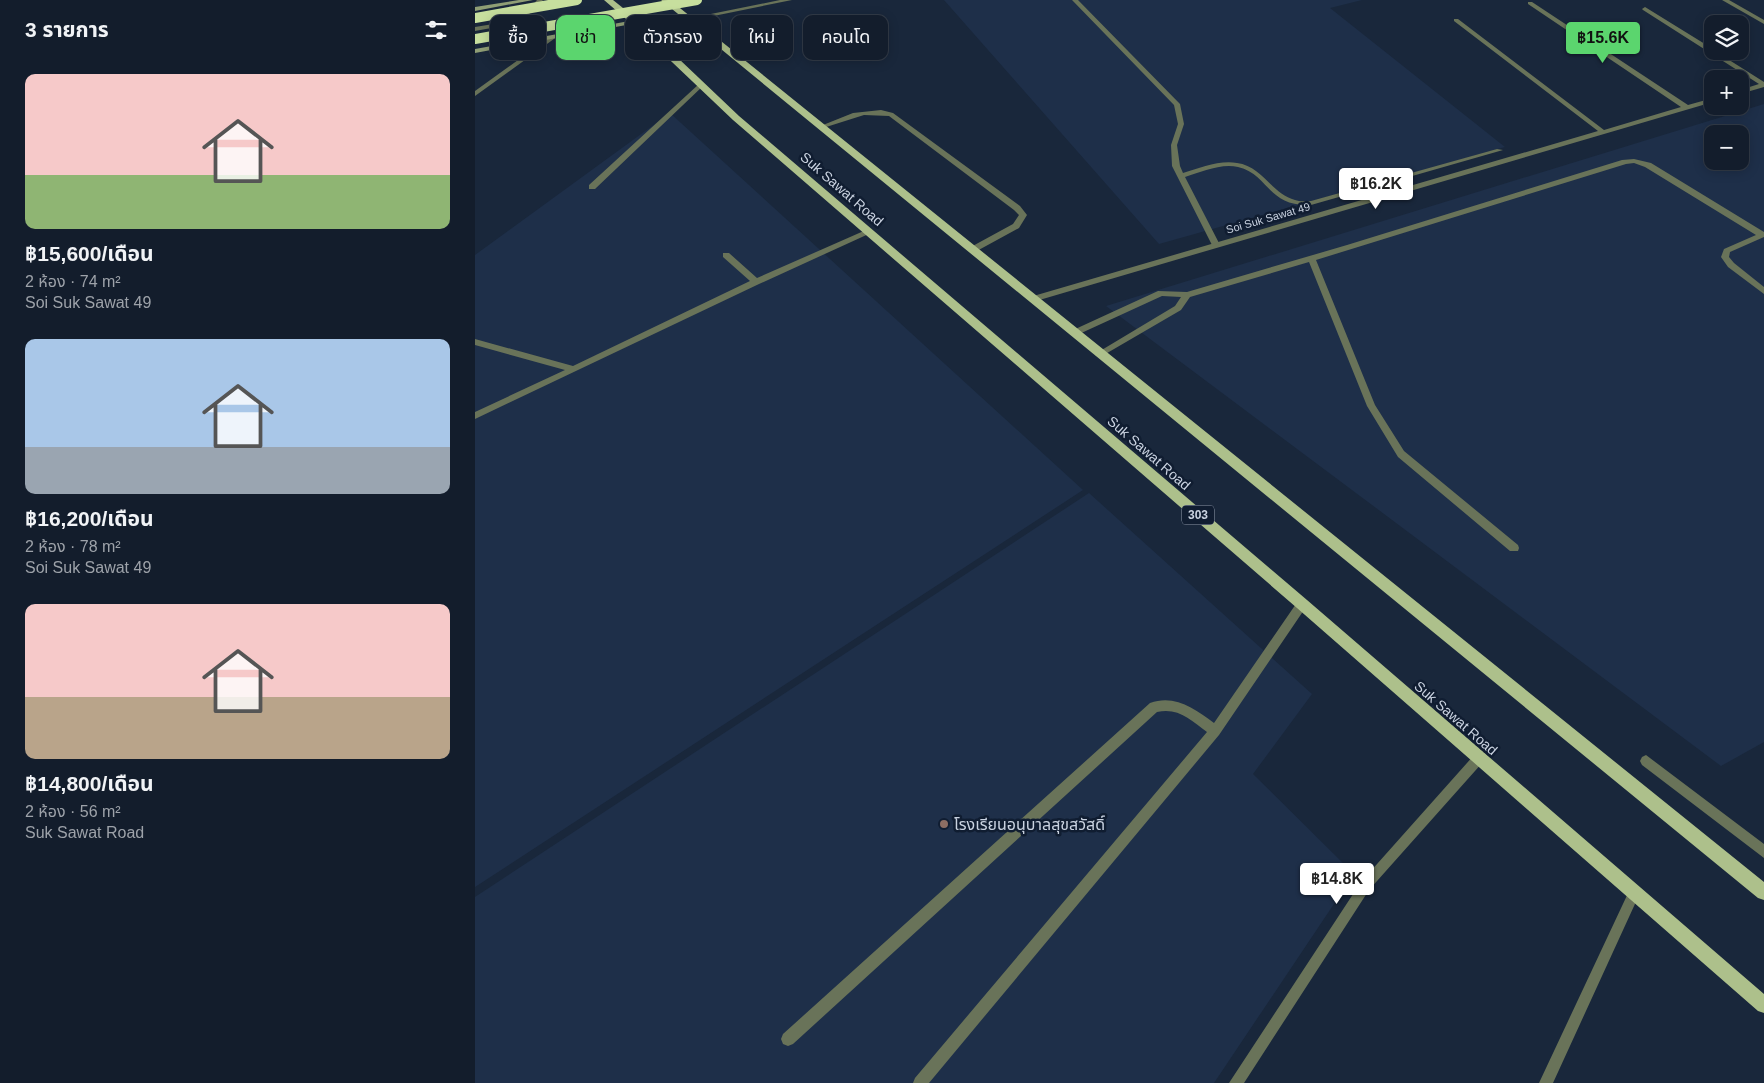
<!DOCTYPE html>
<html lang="th">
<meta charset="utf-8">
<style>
:root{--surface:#131d2c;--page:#1c2634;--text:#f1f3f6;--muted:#9da2a9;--line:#323b48;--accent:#5bd56e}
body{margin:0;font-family:Arial,"Noto Sans Thai",sans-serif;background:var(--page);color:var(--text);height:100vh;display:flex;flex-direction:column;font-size:19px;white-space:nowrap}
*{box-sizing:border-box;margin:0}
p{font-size:16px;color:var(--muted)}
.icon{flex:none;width:28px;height:28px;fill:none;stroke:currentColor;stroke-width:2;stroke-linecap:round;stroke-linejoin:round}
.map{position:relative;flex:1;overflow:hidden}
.drawer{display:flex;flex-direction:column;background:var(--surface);width:475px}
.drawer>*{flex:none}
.banner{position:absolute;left:15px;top:15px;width:475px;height:45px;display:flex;gap:10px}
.buttons{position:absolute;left:1229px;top:15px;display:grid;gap:10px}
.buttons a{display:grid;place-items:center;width:45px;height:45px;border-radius:10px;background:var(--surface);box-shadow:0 2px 12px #0003,0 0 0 1px var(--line);font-size:25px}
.price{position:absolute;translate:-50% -42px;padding:0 11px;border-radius:5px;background:#fff;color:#222;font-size:16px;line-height:32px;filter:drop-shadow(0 1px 2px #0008)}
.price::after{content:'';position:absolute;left:50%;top:30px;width:15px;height:11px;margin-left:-8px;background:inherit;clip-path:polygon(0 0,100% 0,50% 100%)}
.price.active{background:var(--accent);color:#111}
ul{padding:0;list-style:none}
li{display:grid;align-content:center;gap:10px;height:265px;padding:0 25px}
li span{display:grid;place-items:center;height:155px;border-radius:10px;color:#555}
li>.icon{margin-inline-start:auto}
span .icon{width:90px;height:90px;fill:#fffc;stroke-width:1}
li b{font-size:21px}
h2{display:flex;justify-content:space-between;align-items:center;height:60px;padding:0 25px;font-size:21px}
.chip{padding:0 18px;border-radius:10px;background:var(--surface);box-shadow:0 2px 12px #0003,0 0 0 1px var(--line);font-size:18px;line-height:45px}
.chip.active{background:var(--accent);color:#111}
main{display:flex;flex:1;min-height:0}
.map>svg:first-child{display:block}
.built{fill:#1e2f49;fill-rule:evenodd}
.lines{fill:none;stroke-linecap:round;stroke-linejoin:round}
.service{fill:#697359;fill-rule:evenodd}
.minor{fill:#697359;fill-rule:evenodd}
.secondary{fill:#8f9e75;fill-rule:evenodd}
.primary{fill:#adc08b;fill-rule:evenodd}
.motorway-bridge{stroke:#c7df9e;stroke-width:10}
.education-dot{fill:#8d6e63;stroke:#101d31;stroke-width:2}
.labels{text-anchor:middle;stroke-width:5;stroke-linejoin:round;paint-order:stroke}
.far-street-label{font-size:11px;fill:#cad3e1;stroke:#101d31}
.shield{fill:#101d31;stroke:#929cac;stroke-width:1}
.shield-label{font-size:12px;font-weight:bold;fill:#cad3e1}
.street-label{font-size:14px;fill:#cad3e1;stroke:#101d31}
.near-poi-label{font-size:16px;fill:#cad3e1;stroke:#101d31;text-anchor:start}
</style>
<main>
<section class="drawer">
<h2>3 รายการ<svg class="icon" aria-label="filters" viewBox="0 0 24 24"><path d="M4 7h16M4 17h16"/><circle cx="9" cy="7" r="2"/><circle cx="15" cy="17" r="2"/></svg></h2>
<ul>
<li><span style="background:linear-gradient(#f6c9c9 65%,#8fb573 0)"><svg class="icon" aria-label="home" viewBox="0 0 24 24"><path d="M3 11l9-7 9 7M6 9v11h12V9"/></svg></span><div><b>฿15,600/เดือน</b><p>2 ห้อง · 74 m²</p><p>Soi Suk Sawat 49</p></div></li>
<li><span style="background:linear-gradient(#a9c7e8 70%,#9aa5b1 0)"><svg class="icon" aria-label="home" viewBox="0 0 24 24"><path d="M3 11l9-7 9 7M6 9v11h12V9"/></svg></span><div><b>฿16,200/เดือน</b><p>2 ห้อง · 78 m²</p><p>Soi Suk Sawat 49</p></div></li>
<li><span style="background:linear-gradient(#f6c9c9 60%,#b9a48a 0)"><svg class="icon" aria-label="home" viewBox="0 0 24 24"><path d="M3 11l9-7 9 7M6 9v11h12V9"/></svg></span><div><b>฿14,800/เดือน</b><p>2 ห้อง · 56 m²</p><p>Suk Sawat Road</p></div></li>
</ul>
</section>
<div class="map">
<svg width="1289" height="1083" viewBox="0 0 1289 1083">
<rect width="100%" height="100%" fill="#19273b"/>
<path class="built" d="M469,0h418l-32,8 175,139 -346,97z
M1289,104v638l-43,24 -615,-460zM1238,134h27v27h-27z
M195,113l413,377 -608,397v-632z
M614,493l223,201 -59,80 101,100 -140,209h-739v-186z"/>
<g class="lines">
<path class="service" d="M62,0h6c-18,24 -40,26 -68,31v-4c24,-4 46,-7 62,-27z
M305,0h12l-103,21 -3,-2z
M597,0h6l102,104 4,20 -7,21 3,21 3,7c17,-5 36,-13 54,-10 25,3 35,31 58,37 5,2 11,1 16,1l186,-52 6,1 -192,55c-44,2 -42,-31 -73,-38 -17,-4 -37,5 -53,10l35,68 -1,2h-6l-41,-81 -1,-21 7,-21 -4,-19z
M78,35l5,1 -83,60v-5z
M224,84l5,1 -109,104h-6v-4z
M406,110l12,3 127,93 7,9 -8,13 -44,24h-6v-4l44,-24 6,-9 -5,-5 -125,-94 -25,-1 -41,13 -5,-1 35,-14z
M1159,159l17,4 113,69v5l-34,15 -1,5 5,6 30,24v7l-36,-27 -7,-10 3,-8 32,-14 -111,-68 -11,-4 -8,1 -310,96 59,145 29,46 114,94 1,3 -1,3h-8l-112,-94 -31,-51 -58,-144 -119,35 -9,13 -79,46h-6l-1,-2 80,-48 6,-9 -19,-1 -85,39 -3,1 -4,-3 1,-2 87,-40 29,1 160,-47 275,-85z
M391,230h6l1,2 -114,52 -284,135v-7l90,-42 -90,-25v-6l98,27 177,-85 -27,-24v-4h6l28,25z
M827,600l4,1 1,3 -1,3 -87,128 -290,348h-16l2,-5 292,-346c-16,-12 -29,-25 -50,-20l-364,332 -5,2 -5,-2 -2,-5 2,-5 367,-331c25,-9 45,6 64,20l84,-122z
M1171,755l118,89v14l-122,-93 -2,-4 2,-4z
M1159,887l4,2 2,4 -87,190h-14l91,-194z"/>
<path class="minor" d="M1247,0h7l35,20v4z
M1053,2h4l156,103 25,-7v4l-677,199h-6l-1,-2 1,-2 568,-166 -144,-110v-2h4l146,111 77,-23 -153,-103z
M1170,7l68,42v2h2l49,31v5l-24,7v-4l19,-6 -116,-74 -1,-1z
M1004,752l4,2 2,4 -2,4 -114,128 -125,193h-15l132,-201 114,-128z"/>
<path class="secondary" d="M44,0h14l-58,11v-4z
M160,20l3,2 -1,1 -162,30v-4z"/>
<path class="primary" d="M129,0h9l25,20 101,96 568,484 457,394v19l-6,-2 -461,-403 -564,-488 -101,-96z
M186,0h9l1094,882v18l-6,-2z"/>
<path class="motorway-bridge" d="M0,18l102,-18
M0,39l222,-39"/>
</g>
<circle class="education-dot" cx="469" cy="824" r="5"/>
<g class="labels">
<g class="far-street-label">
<text transform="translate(793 218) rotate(-16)" y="4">Soi Suk Sawat 49</text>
</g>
<rect class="shield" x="707" y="505.5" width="32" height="19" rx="4"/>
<g class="shield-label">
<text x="723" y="519">303</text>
</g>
<g class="street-label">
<text transform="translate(367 189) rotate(41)" y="5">Suk Sawat Road</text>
<text transform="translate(674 453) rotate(41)" y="5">Suk Sawat Road</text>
<text transform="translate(981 718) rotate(41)" y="5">Suk Sawat Road</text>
</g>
<g class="near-poi-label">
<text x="479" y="830">โรงเรียนอนุบาลสุขสวัสดิ์</text>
</g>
</g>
</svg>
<div class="buttons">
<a><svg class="icon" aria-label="layers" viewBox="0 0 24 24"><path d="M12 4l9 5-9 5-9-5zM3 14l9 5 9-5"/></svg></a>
<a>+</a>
<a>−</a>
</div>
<b class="price active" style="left:1128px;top:64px">฿15.6K</b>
<b class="price" style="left:901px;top:210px">฿16.2K</b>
<b class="price" style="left:862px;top:905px">฿14.8K</b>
<div class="banner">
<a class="chip">ซื้อ</a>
<a class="chip active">เช่า</a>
<a class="chip">ตัวกรอง</a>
<a class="chip">ใหม่</a>
<a class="chip">คอนโด</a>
</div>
</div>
</main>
